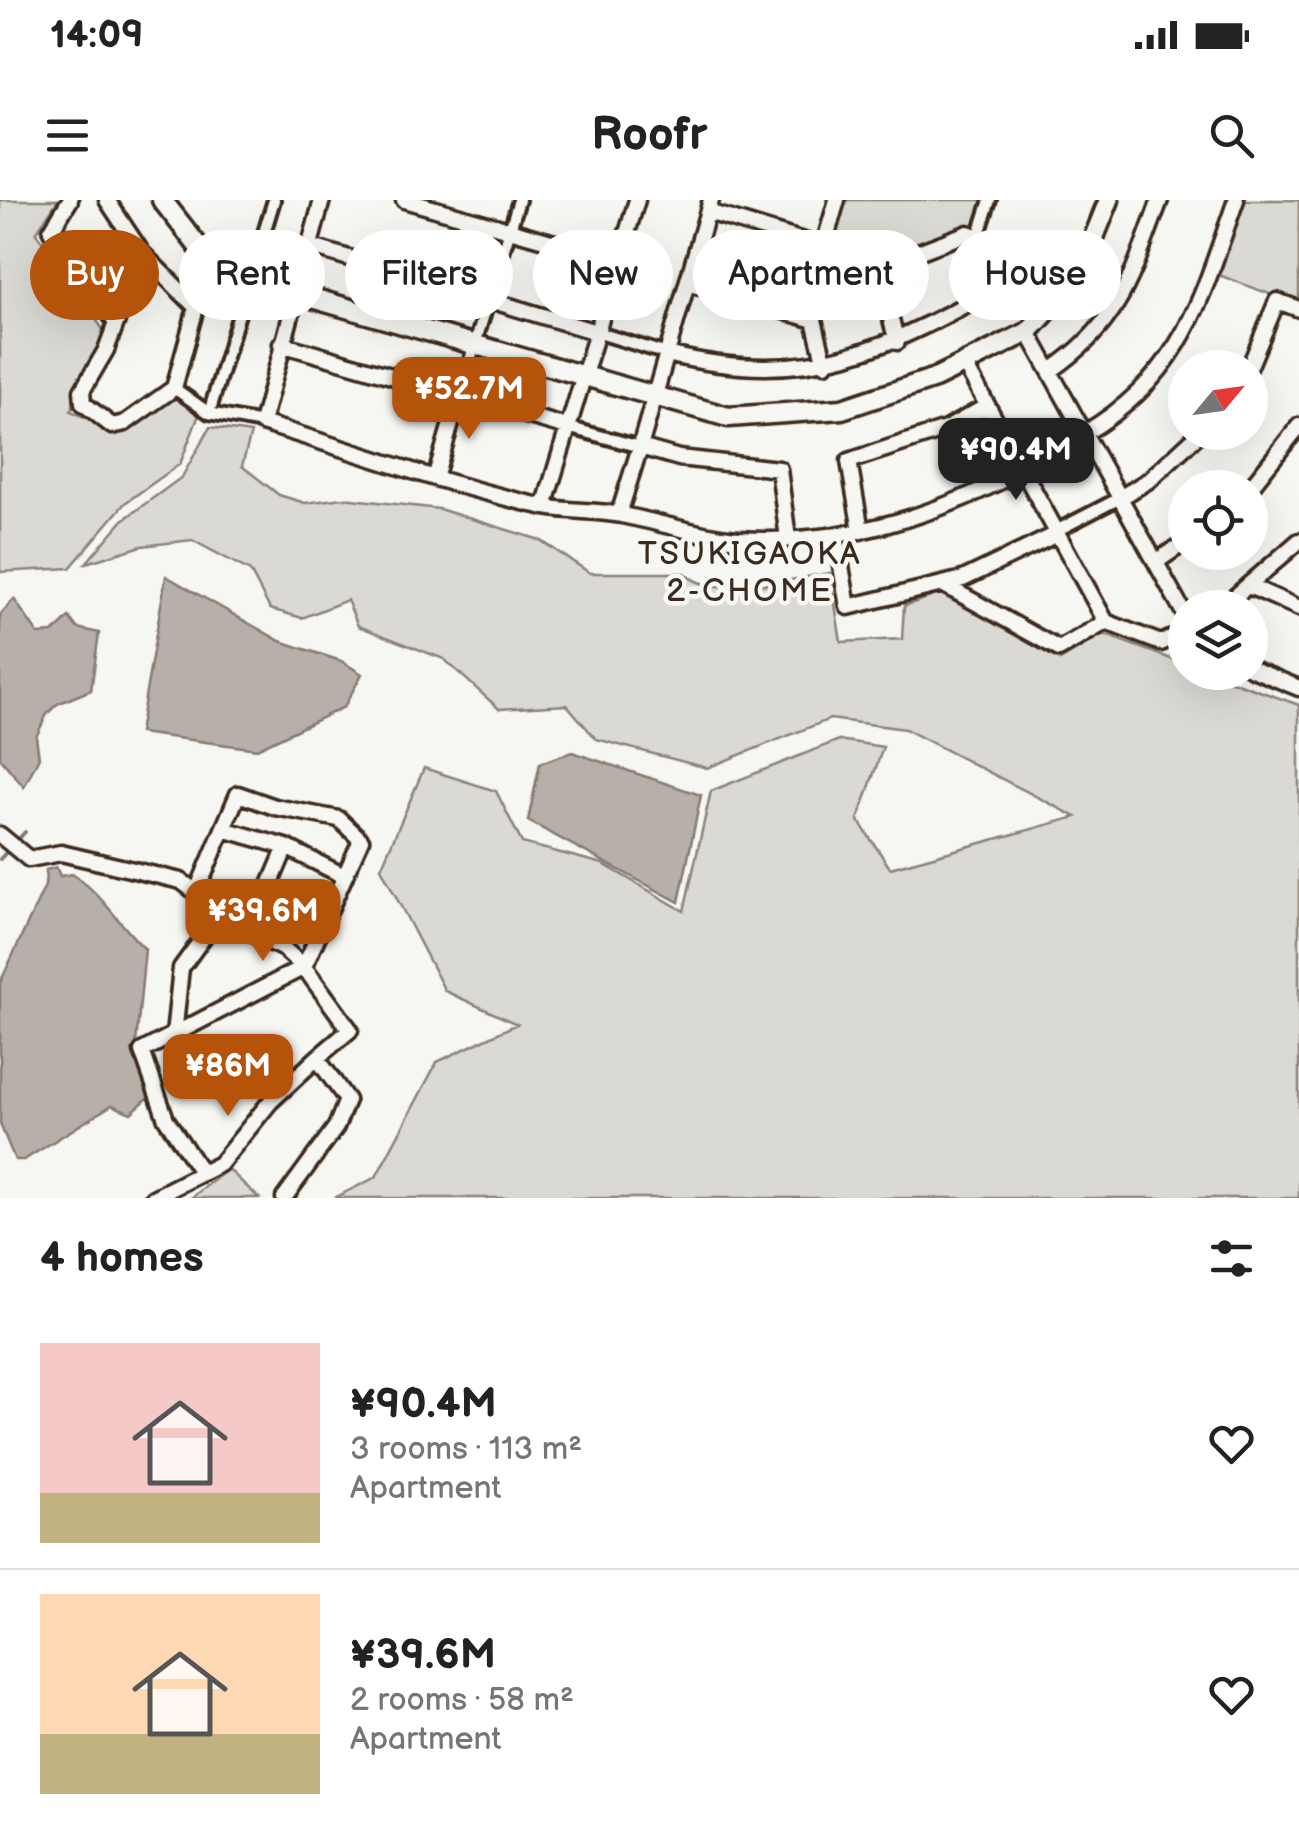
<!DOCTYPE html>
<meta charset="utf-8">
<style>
:root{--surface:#fff;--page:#f6f6f6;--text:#222;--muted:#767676;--line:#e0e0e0;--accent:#b45309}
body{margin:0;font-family:"Balsamiq Sans",sans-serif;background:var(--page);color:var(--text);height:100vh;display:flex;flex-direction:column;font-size:38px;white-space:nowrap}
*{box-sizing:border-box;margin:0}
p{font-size:32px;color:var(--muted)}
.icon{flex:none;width:55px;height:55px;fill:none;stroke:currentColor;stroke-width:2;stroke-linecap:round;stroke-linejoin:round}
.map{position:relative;height:998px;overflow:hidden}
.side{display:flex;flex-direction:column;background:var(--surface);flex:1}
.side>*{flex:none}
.top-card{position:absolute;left:30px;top:30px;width:1240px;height:90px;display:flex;gap:20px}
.needle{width:65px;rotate:61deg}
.tools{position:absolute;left:1168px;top:150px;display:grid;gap:20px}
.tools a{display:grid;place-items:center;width:100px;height:100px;border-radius:50%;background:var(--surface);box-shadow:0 10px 40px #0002;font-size:50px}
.price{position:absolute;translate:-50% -85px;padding:0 22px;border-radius:20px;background:var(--accent);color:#fff;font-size:32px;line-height:65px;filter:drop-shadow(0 2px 5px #0008)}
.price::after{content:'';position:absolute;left:50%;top:60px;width:30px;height:22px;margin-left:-15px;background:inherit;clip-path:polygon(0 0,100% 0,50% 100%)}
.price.on{background:#222;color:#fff}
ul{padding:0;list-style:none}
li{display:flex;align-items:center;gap:30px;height:250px;padding:0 40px}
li+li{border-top:2px solid var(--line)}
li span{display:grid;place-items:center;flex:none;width:280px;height:200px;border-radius:0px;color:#555}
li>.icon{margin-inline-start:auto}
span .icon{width:120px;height:120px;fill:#fffc;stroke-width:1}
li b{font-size:42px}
h2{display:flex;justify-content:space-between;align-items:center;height:120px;padding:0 40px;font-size:42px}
.pill{padding:0 35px;border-radius:45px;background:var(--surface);box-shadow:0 10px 40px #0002;font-size:35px;line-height:90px}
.pill.on{background:var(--accent);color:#fff}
.status{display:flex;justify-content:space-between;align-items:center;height:70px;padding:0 50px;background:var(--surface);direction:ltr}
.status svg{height:28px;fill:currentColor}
header{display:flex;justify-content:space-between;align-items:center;height:130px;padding:0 40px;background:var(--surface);font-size:45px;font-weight:700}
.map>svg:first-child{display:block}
.green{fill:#dad9d3;stroke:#8a8278;stroke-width:2.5}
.water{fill:#b6b0a9;stroke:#857a71;stroke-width:2.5}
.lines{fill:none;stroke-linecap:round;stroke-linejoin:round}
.stream{stroke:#857a71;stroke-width:4}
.pedestrian-casing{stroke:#3b2a1e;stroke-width:18}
.minor-casing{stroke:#3b2a1e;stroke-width:21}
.tertiary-casing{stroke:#3b2a1e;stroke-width:25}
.pedestrian{stroke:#f6f6f2;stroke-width:10}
.minor{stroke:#f6f6f2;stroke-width:14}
.tertiary{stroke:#f6f6f2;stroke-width:18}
.labels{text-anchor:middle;stroke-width:9;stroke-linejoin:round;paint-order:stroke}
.neighbourhood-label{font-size:32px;letter-spacing:2.5px;fill:#3b2a1e;stroke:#f6f6f2}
</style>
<div class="status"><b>14:09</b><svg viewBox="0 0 49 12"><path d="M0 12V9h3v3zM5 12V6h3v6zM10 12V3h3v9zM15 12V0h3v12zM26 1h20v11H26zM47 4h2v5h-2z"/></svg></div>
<header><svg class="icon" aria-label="menu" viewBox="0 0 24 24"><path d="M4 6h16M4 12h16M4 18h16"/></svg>Roofr<svg class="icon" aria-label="search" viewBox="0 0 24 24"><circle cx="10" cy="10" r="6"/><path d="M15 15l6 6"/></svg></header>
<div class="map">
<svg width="1299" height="998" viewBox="0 0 1299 998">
<rect width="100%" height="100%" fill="#f6f6f2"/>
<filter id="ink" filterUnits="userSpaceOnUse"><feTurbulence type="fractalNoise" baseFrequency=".01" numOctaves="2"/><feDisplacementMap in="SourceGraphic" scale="20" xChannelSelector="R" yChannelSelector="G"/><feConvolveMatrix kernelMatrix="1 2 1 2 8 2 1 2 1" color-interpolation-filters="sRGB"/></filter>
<g filter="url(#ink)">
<path class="green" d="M0,0h58l-22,33 68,98 -33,80c53,25 58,17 104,-15l24,19 -19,49 -55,39 -55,65 -70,4z
M842,0h141l8,2 -12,32c-43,-3 -71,25 -103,23 -13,0 -27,-6 -40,-10l-6,-9z
M1243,0h56v105l-83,-31z
M210,227l41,6 -9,33 37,29 26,8 38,-5 96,11 101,31 50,33h94c28,28 109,5 146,0l11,69 61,-3 2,-33 38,-13 118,67 43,-26 82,30v8l24,1 90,32v493h-965l42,-21 61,-115 80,-38 -72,-33 -64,-123 43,-100 72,23 26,52 81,21 81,47 27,-120 128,-51 44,7 -25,73 32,48 186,-51 -171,-88 -75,-10 -123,49 -111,-29 -29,-34 -68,4 -55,-50 -86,-33 -11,-26 -45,18 -32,-9 -20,-38 -58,-31 -50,6 -56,17 37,-43 59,-43z
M228,969l31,29h-68z"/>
<path class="water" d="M166,376l114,65 61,20 21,13 -18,33 -87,42 -118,-16z
M14,399l24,35 15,-1 16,-16 8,11 22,5 -8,57 -34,14 -10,10 -11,23 3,20 -15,30 -24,-29v-143z
M572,552l129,43 -22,107 -151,-81 12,-58z
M56,667l4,9 12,-2c29,18 47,51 73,75l-10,106 14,42 -18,16 -19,-8 -88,55h-9l-15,-36v-141l45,-97 1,-16z"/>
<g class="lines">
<path class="stream" d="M1088,25l8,-25
M926,172l94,-47
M0,659l25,-27"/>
<defs>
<path id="pedestrian" d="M979,34l11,-34
M252,72l22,-72
M596,132l71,22
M174,188l35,25 53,10
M459,196l60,-196
M209,213l37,-122
M567,227l73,20
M1056,331l64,-33"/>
<path id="minor" d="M70,0l-19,31 65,92
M107,0l35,53 54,54
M322,0l-60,223c92,28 189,64 283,84 25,5 51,3 76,8 40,7 77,21 118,24 102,7 195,-22 283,-69
M404,0l214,61
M711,0l-71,247 39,11 100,11 9,70
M708,12l168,51
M309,46l287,86
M823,48l14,-48
M142,53l-36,97 -24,41 1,12 29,23 13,-3 49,-35 35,-128
M687,83l127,37 11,44
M1028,132l157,283
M897,142l-21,-79 21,-3 71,-27 77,28
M281,144l286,83
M667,154c162,40 242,-19 378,-93l33,16
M964,163l142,259 55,21 24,-11
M1249,168l28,-67 22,8
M1050,171c70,-47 82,-96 110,-171
M1085,233c98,-58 115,-132 151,-233
M436,275l23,-79
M1250,288l49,-62
M1120,298l29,-18 52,-48
M544,307l93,-307
M619,314l21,-67
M861,331l-12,-70 97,-32 41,-23
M836,336l12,71 115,-28 94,-45
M1156,362l29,-20
M944,385l115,64 47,-27
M1249,386l50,22
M1222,408l77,-67
M1250,468l49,20
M223,629l63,18 58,29
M0,635l29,24 32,-6 120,28 69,51 34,17 20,18 46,63 -33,28 30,42 -11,27 -52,71
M196,693l42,-99 37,13 64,12 22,21 -57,127 -162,84 24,68 35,53
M250,732l36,-85
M174,835l7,-67 40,-55
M153,998l67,-34 50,-62 47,-44"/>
<path id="tertiary" d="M162,0l47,60 40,20 479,137 114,-8 93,-31 93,-46 50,-55 31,-77"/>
</defs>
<use href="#pedestrian" class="pedestrian-casing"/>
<use href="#minor" class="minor-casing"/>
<use href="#tertiary" class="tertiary-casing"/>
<use href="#pedestrian" class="pedestrian"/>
<use href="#minor" class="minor"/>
<use href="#tertiary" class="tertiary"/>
</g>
</g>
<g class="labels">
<g class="neighbourhood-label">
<text x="750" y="364">TSUKIGAOKA<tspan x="750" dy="37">2-CHOME</tspan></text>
</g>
</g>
</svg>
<div class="tools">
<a><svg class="needle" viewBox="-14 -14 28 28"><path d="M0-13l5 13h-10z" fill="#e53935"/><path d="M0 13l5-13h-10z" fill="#767676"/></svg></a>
<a><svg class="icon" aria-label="locate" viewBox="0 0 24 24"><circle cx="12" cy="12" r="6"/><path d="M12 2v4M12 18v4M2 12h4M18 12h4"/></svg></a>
<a><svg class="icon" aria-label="layers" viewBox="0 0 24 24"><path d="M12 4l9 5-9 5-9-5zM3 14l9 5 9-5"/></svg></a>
</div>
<b class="price" style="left:469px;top:242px">¥52.7M</b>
<b class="price on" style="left:1016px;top:303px">¥90.4M</b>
<b class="price" style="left:263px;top:764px">¥39.6M</b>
<b class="price" style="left:228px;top:919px">¥86M</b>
<div class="top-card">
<a class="pill on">Buy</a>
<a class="pill">Rent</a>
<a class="pill">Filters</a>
<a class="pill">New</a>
<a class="pill">Apartment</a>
<a class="pill">House</a>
</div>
</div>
<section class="side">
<h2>4 homes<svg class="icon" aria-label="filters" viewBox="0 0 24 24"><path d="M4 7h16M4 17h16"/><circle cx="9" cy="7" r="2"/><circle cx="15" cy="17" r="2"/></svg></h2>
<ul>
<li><span style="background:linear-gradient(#f6c9c9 75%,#c2b280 0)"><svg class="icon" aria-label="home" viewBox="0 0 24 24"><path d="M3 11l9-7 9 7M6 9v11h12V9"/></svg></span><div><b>¥90.4M</b><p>3 rooms · 113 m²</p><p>Apartment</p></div><svg class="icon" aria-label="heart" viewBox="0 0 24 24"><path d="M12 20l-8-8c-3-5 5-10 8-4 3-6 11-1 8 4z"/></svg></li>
<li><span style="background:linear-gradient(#ffd9b3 70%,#c2b280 0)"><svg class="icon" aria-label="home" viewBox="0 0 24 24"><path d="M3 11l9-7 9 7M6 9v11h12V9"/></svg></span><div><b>¥39.6M</b><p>2 rooms · 58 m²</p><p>Apartment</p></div><svg class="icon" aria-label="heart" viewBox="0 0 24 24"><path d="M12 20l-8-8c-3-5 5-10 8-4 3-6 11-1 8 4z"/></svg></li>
</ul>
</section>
